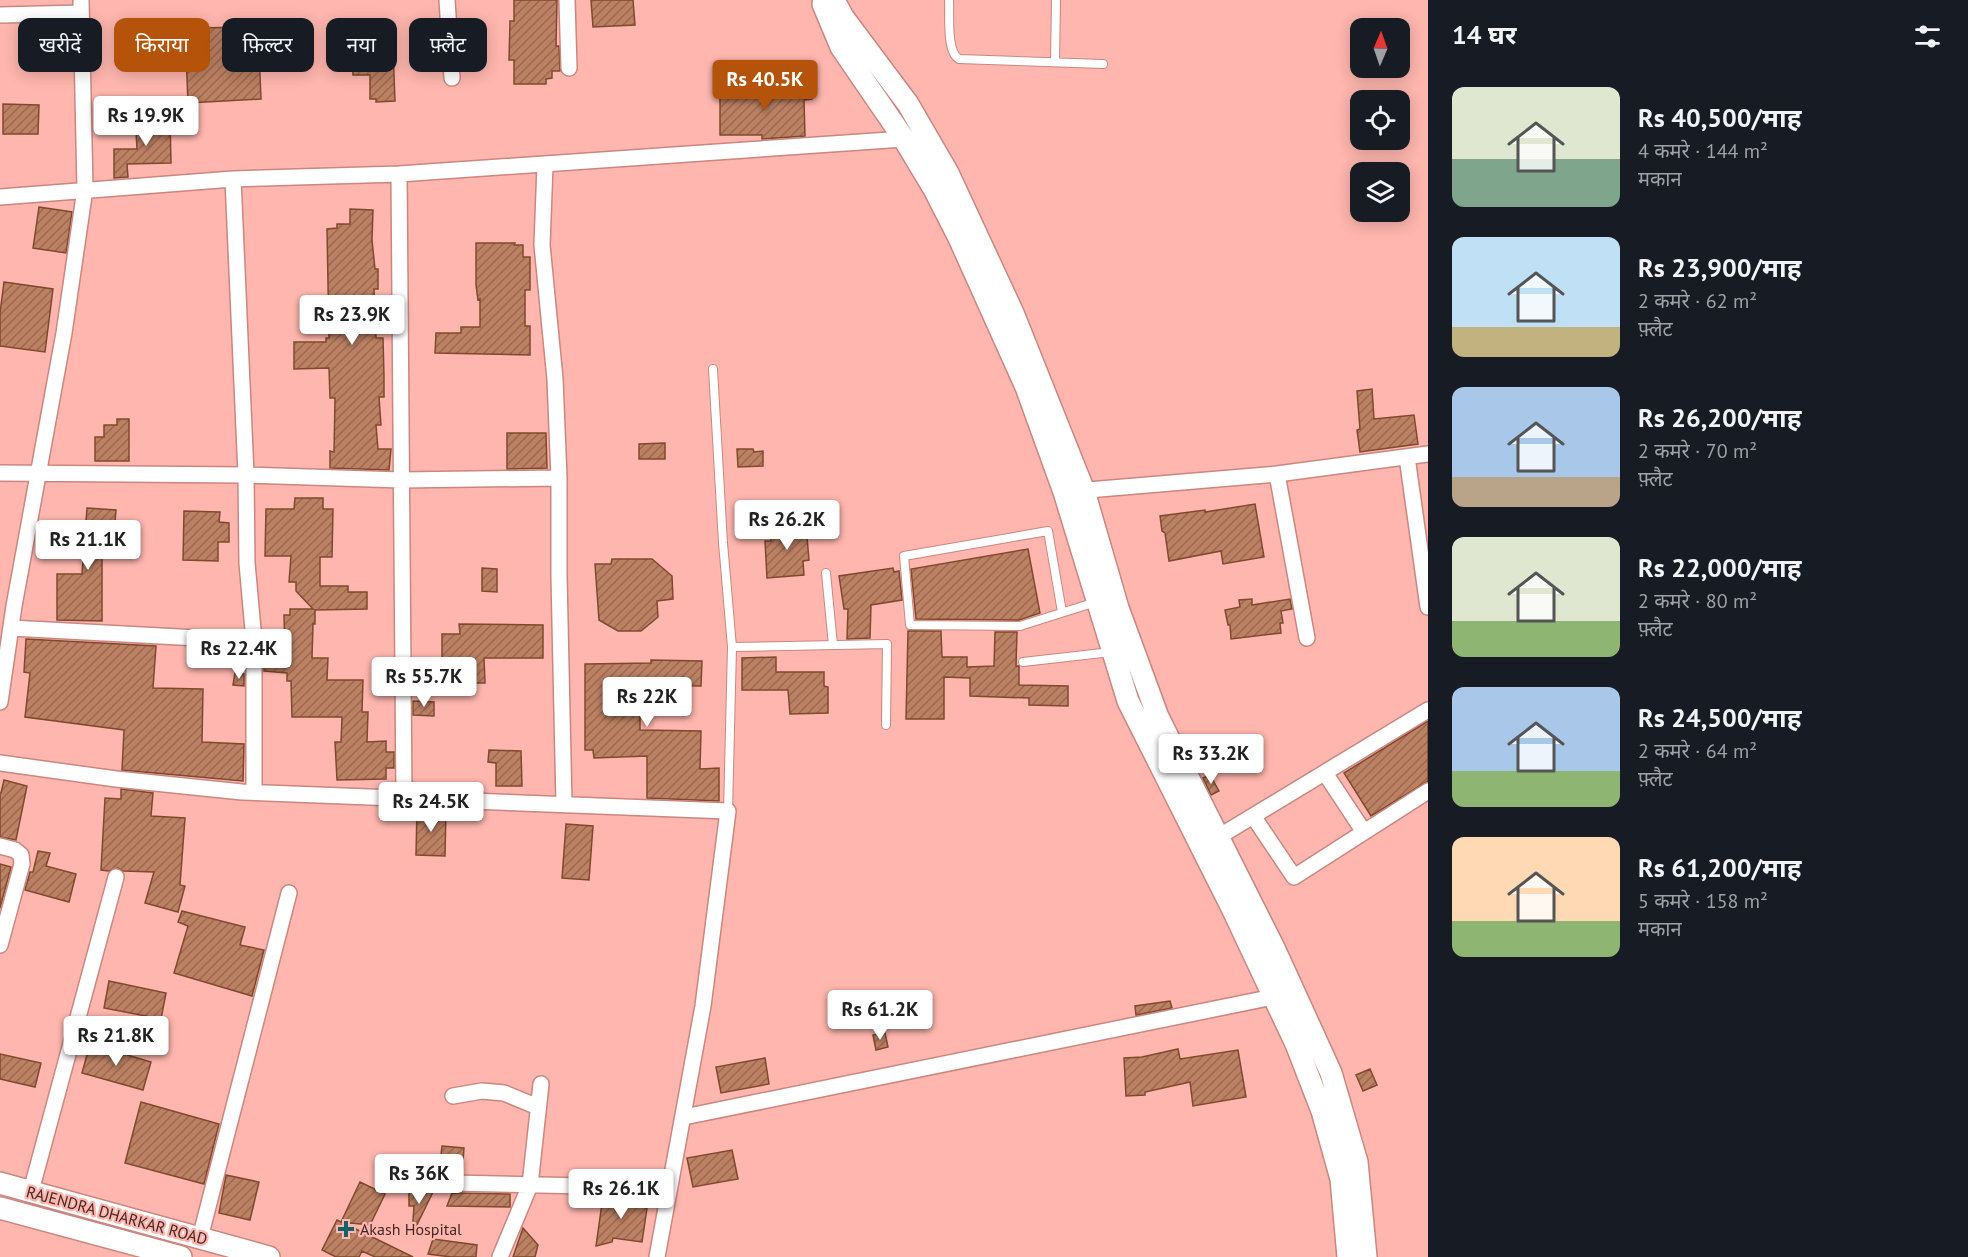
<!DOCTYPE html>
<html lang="hi">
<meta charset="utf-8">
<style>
:root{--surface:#171b24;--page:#20242c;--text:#f1f3f6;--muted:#9ea1a6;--accent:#b45309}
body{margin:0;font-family:"PT Sans","Noto Sans Devanagari",sans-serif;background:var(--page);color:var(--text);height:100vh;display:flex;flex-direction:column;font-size:22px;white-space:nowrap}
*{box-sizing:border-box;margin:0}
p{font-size:20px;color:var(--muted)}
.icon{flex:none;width:33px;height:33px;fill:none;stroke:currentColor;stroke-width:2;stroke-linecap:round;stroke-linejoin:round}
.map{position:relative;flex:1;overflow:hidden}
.sheet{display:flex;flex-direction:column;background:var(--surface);width:540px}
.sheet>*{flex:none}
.hud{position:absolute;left:18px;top:18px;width:570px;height:54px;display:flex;gap:12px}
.needle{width:39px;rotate:2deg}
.tools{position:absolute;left:1350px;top:18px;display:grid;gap:12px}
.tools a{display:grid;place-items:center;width:60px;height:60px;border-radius:12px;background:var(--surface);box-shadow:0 3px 15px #0003;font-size:30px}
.price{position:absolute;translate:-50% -51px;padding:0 14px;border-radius:6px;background:#fff;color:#222;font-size:20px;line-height:39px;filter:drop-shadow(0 2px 3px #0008)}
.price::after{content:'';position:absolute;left:50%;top:36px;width:18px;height:14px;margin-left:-9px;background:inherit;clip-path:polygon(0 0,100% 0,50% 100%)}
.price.on{background:var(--accent);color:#fff}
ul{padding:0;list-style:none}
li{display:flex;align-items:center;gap:18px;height:150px;padding:0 24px}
li span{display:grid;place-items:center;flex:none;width:168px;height:120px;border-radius:12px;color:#555}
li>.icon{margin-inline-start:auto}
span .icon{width:72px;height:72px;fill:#fffc;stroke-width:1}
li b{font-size:26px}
h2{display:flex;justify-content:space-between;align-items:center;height:72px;padding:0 24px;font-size:26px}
.chip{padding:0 21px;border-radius:12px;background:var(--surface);box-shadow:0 3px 15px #0003;font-size:21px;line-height:54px}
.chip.on{background:var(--accent);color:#fff}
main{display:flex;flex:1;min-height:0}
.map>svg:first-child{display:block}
.building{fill:url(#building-hatch);stroke:#80492d;stroke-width:1.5}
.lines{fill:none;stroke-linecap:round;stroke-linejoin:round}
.lane-casing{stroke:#ca867f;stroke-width:10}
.street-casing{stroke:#ca867f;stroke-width:18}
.secondary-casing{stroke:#ca867f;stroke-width:24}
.lane{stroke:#fff;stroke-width:8}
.street{stroke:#fff;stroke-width:15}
.secondary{stroke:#fff;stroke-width:21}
.poi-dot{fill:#13616a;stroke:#feb6ae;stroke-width:2}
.labels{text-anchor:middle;stroke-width:4.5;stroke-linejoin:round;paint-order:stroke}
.street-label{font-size:16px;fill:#442825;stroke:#feb6ae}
.poi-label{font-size:16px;fill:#442825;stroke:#feb6ae;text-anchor:start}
</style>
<main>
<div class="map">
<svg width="1428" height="1257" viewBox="0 0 1428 1257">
<defs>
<pattern id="building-hatch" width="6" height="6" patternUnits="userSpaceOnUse" patternTransform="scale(1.5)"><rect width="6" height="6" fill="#bc8063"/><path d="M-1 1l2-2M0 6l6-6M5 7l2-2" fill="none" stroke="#9a6951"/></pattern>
</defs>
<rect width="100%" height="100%" fill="#feb6ae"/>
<path class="building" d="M514,0h43l-1,46h3l1,25h-8v7l-6,1v5h-32v-24h-5l1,-39h4z
M591,0h42l2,25 -42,2z
M258,27l3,72 -73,4 -2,-50 7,-1 -1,-24z
M393,48l2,53 -19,1v-3h-6v-24h-17l-1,-25z
M803,83v5h8l1,11 -8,1 1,36 -43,3v-4h-42v-44l42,-1v-6z
M3,104l36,1 -1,29h-35z
M170,119l1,44 -44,1 1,13 -14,1v-29h23l-1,-18h6v-11z
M39,207l33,5 -6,41 -33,-5z
M350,209l23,1 -1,30 3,29h3v20h-4l2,49h7l1,38v21h-5l2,28h-5l2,24h13l-2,21 -59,-2v-17l4,1 1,-54h-5l-1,-30 -35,1v-27h32v-4h3l-2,-109 10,-1v-4h13z
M476,243h39l-1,2h9v12h7v33h-5v36h5v29l-95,-2 1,-20h25v-6h19v-28l-2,1 -2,-15z
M4,282l49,7 -8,63 -45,-6v-33z
M1372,389l2,30 40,-4 4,29 -58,8 -3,-22 3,-1 -3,-38z
M117,419h12v42h-34v-24h9v-12h13z
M507,433h39l1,35 -40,1z
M665,443v16h-26v-15z
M737,449h16l1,3 9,-1v15l-25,1z
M295,498h28v11h10l-1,48h-12v29h28v6h19v17l-52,1v14h-2l-1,34h16l-1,22h36l-1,32h6l-1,30 19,-1v11h8v16h-8v11l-49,1 -2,-38h6l1,-25h-50l-1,-36h-4v-8l-23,-2v-14l21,1 -1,-43h6v-6h23l-17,-18v-9h-7l2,-26h-26l1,-47h28z
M1255,504l9,53 -41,7 -2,-13 -52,10 -4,-28 -3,-2 -2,-15 45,-6v2z
M87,508l29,2 -4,48 -10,-1v64l-45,-1v-46h25z
M184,511l36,1 -1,10 10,1v19h-11v19l-35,-1z
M770,525h36l3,35 -6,1 1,14 -37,3 -2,-37h6z
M1028,549l12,64 -21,7 -103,-1 -5,-50z
M612,559h40l20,17 1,23 -16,2 1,16 -17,14h-23l-19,-11 -4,-56h16z
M482,568l15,1v23l-15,-1z
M893,568l1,4 5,-1 3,29 -31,5 -1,33 -23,1 1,-30h-4l-5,-33z
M1252,599v6l38,-6 2,10 -11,2 2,12h-3l1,10 -50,6 -1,-14h-2l-3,-15 15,-3 -1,-7z
M459,624l84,1v33h-59l1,25h-11v9h-15v-9l-17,1v-50h18z
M908,631h33l1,26h25v10l27,-1 1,-34h22l-1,34h3v19l49,1v20l-39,-1v-7l-59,-2v-18l-26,-1v42h-38z
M26,639l130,7 -3,42 50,1 -1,53 42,2 -1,37 -121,-11 2,-40 -99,-13 5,-44 -6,-1z
M776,657v15h48v14l4,1v26l-38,1 -2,-24h-46v-32z
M651,660l51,1 -1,25 -61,-1v45l61,1 -1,38 19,-1v33l-72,-3v-42l-53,2 -1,-8h-8v-86l66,-1z
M235,673l9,1v12l-11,-1z
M413,701l21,1v14l-21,-1z
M1428,721v60l-57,35 -27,-43z
M489,750l32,1 1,35h-26v-23l-8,-1z
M1210,775l9,16 -8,4 -8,-17z
M4,780l23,6 -11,54 -16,-3v-44h1z
M121,789l32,4 -2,23 34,2 -5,67 5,1 -7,26 -33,-9 9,-31 -31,-1 -5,-3 -9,3 -8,-1 4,-72 16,1z
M417,809l29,1 -1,46 -29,-1z
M566,824l27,2 -4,54 -27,-2z
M38,851l12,2 -4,13 30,8 -7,28 -44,-12 5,-18h3z
M0,864l11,3 -11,41z
M182,911l63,16 -5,18 24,5 -12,46 -78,-23 14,-47 -10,-4z
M109,981l57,12 -5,26 -57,-11z
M1170,1001l2,7 -36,7 -1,-9z
M885,1033l3,14 -12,3 -3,-15z
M90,1044l61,18 -8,28 -61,-17z
M1178,1049l2,10 58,-9 8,47 -53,9 -3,-24 -45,10v3l-19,1 -2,-38 18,-1z
M0,1054l41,9 -6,24 -35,-8z
M765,1058l4,26 -48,9 -5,-26z
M1370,1069l7,16 -14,6 -7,-16z
M141,1102l78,22 -15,60 -79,-21z
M442,1146l22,2 -2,26 -23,-1z
M732,1150l6,29 -45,8 -6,-29z
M226,1175l33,7 -9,38 -31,-7z
M360,1182l25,12 -15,31 -29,-3z
M409,1192h24l-21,43 2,-29h-5z
M452,1193l58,1v13l-63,-1z
M603,1196l40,4 -1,7 5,1 -5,34 -29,-4 -1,4 -16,4z
M337,1220l27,13 49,24h-38l-13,-6 -3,6h-23l-14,-7z
M523,1228l15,17 -3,12h-22z
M433,1239l44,6 -1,12h-25l-23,-3z"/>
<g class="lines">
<defs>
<path id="lane" d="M949,0c1,14 -3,52 10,59l144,5
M1055,62l1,-62
M713,369l10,174 9,104 -4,164
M826,573l7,72
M1062,612l-14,-81 -144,25 6,69 110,1 76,-24
M732,647l155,-3 -1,81
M1023,662l88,-10"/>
<path id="street" d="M447,0l5,78
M567,0l2,68
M0,15l81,-2
M545,165l-3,80 13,134 4,99v98l5,229
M399,174l5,624
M233,179l13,296 1,88 7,78v151
M0,197l233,-18 166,-5 505,-35
M1407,457l21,150
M0,473l246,2 155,5 158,-2
M1277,474l30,164
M1076,491l201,-17 151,-20
M11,628l243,13
M0,702l14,-96 50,-273 21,-144 -4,-189
M0,763l116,16 126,13 486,19 -25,195 -46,251
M1325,773l39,59
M1253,816l41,61 134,-86
M1210,842l218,-132
M0,846l15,4 6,5 1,9 -22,81
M453,1096l29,-5 22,2 34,14
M684,1117l589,-120
M406,1182l263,6
M31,1191l85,-314
M200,1238l89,-345
M500,1257l30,-72 11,-101"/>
<path id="secondary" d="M834,0l9,17 65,87 40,69 65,140 71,178 34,117 40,109 117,233 56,123 26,89 9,95
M823,4l18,43 63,92 30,50 25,49 67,149 38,105 64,209 104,207 64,136 26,67 19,68 7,78
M0,1183l269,74
M0,1208l181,49"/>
</defs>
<use href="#lane" class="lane-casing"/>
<use href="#street" class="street-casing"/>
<use href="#secondary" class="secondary-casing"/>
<use href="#lane" class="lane"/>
<use href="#street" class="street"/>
<use href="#secondary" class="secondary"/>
</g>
<path class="poi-dot" d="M343 1220h6v6h6v6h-6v6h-6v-6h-6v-6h6z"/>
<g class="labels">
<g class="street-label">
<text transform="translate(117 1215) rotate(15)" y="6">RAJENDRA DHARKAR ROAD</text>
</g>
<g class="poi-label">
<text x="360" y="1235">Akash Hospital</text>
</g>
</g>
</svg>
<div class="tools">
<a><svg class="needle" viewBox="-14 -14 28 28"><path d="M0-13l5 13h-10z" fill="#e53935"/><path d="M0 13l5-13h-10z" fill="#9ea1a6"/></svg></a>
<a><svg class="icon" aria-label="locate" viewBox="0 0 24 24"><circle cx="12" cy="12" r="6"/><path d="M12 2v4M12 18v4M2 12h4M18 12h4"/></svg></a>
<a><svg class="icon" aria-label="layers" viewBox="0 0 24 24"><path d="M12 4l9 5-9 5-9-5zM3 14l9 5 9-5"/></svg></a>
</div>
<b class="price on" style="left:765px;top:111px">Rs 40.5K</b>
<b class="price" style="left:146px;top:147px">Rs 19.9K</b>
<b class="price" style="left:352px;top:346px">Rs 23.9K</b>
<b class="price" style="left:787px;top:551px">Rs 26.2K</b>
<b class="price" style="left:88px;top:571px">Rs 21.1K</b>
<b class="price" style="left:239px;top:680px">Rs 22.4K</b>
<b class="price" style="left:424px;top:708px">Rs 55.7K</b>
<b class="price" style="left:647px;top:728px">Rs 22K</b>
<b class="price" style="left:1211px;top:785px">Rs 33.2K</b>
<b class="price" style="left:431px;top:833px">Rs 24.5K</b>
<b class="price" style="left:880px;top:1041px">Rs 61.2K</b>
<b class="price" style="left:116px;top:1067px">Rs 21.8K</b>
<b class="price" style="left:419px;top:1205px">Rs 36K</b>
<b class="price" style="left:621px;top:1220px">Rs 26.1K</b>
<div class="hud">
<a class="chip">खरीदें</a>
<a class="chip on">किराया</a>
<a class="chip">फ़िल्टर</a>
<a class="chip">नया</a>
<a class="chip">फ़्लैट</a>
</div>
</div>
<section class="sheet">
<h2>14 घर<svg class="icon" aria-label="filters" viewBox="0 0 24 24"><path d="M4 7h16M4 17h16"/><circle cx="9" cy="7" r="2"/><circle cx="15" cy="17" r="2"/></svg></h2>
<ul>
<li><span style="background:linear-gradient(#dfe7d0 60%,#7fa58c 0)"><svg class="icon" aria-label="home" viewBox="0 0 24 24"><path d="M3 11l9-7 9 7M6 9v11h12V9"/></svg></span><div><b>Rs 40,500/माह</b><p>4 कमरे · 144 m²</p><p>मकान</p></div></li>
<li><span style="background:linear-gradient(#bfe0f5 75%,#c2b280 0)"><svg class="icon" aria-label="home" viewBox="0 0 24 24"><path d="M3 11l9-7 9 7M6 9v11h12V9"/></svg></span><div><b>Rs 23,900/माह</b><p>2 कमरे · 62 m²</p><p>फ़्लैट</p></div></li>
<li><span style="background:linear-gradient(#a9c7e8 75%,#b9a48a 0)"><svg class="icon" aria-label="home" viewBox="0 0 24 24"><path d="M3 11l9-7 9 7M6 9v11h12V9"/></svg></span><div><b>Rs 26,200/माह</b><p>2 कमरे · 70 m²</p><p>फ़्लैट</p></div></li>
<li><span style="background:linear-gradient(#dfe7d0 70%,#8fb573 0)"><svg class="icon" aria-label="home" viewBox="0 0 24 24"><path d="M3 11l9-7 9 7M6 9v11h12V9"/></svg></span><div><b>Rs 22,000/माह</b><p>2 कमरे · 80 m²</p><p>फ़्लैट</p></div></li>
<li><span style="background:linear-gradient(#a9c7e8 70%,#8fb573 0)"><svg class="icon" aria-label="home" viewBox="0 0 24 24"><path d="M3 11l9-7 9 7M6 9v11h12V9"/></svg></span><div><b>Rs 24,500/माह</b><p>2 कमरे · 64 m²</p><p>फ़्लैट</p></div></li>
<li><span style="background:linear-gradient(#ffd9b3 70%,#8fb573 0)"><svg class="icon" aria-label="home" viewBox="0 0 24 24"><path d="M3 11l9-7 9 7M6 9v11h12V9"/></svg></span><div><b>Rs 61,200/माह</b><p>5 कमरे · 158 m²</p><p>मकान</p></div></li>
</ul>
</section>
</main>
